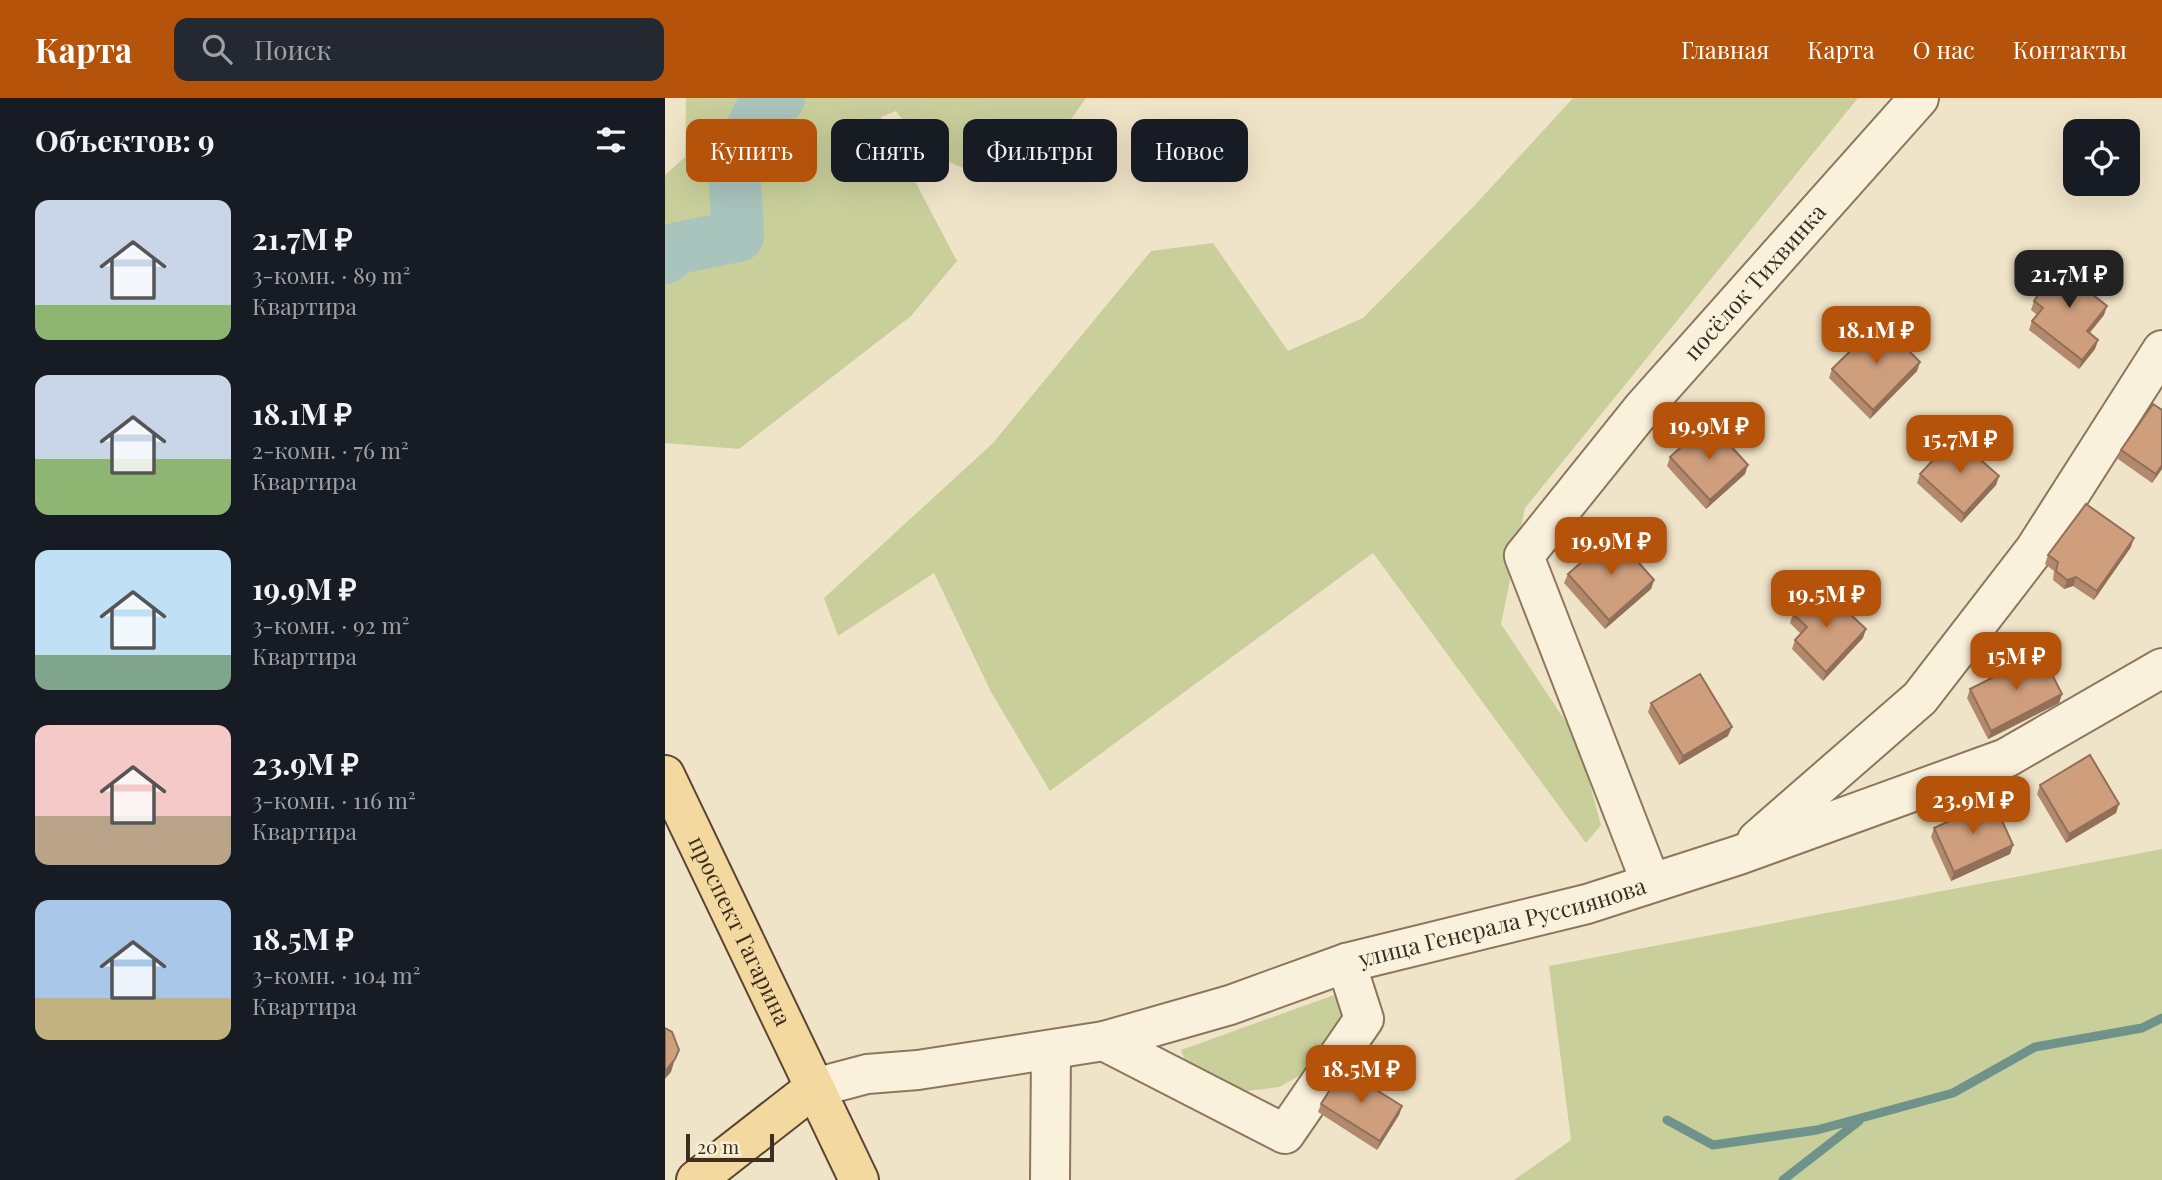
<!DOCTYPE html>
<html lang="ru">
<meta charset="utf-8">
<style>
:root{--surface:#171b24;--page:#242831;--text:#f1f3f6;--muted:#9ea1a6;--accent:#b45309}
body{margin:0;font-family:"Playfair Display",serif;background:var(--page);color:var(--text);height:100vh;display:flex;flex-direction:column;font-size:26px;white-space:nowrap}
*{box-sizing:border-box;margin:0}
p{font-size:23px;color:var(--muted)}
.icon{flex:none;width:38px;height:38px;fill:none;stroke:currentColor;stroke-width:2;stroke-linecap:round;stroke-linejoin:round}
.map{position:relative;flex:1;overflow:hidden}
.panel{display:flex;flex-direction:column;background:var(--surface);width:665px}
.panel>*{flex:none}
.guide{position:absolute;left:21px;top:21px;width:665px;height:63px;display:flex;gap:14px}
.tools{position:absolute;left:1398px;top:21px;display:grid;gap:14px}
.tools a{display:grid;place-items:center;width:77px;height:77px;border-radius:14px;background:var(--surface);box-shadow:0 7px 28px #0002;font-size:35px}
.scale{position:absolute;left:21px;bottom:18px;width:88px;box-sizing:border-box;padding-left:7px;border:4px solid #3d2e20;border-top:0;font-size:19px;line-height:24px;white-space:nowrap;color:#3d2e20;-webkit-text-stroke:5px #f7eed8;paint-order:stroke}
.price{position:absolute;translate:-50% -60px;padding:0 16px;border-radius:14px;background:var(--accent);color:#fff;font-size:23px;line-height:46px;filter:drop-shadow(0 2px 4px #0008)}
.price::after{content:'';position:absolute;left:50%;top:42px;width:21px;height:16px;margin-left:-10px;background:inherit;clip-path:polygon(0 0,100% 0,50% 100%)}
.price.active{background:#222;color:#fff}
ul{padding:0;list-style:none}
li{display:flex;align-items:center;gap:21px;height:175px;padding:0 35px}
li span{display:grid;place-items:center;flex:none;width:196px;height:140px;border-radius:14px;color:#555}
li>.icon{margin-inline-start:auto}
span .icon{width:84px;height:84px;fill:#fffc;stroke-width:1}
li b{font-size:30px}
h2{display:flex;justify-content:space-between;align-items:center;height:84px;padding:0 35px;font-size:30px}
.chip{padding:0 24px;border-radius:14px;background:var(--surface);box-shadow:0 7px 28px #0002;font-size:24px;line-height:63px}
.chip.active{background:var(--accent);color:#fff}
header{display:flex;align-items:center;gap:42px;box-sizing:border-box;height:98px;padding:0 35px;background:var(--accent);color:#fff}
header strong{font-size:33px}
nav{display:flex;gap:38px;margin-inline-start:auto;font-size:24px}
.search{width:490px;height:63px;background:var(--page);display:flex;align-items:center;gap:18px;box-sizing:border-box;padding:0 24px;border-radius:14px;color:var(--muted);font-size:26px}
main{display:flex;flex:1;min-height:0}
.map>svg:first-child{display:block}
.green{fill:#c9cf9b}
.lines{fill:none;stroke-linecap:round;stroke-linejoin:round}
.stream{stroke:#6f938a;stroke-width:9}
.river{stroke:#a9c4bc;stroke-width:52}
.minor-casing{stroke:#8d765c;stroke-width:42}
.major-casing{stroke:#5b4430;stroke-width:42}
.minor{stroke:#faf1dc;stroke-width:38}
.major{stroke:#f3d9a0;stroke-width:38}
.wall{fill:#b2896c}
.shaded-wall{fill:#916f58}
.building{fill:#cf9f7d;stroke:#916f58;stroke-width:2}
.labels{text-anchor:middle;stroke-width:7;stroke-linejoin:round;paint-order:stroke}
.street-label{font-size:23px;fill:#3d2e20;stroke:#f7eed8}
</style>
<header>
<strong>Карта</strong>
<div class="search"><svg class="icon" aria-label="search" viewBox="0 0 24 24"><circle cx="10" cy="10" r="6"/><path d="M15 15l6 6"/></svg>Поиск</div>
<nav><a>Главная</a><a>Карта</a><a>О нас</a><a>Контакты</a></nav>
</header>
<main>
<section class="panel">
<h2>Объектов: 9<svg class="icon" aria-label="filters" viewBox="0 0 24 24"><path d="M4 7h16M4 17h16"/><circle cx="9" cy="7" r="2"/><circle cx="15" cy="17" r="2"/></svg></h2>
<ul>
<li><span style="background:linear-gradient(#c9d6e8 75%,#8fb573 0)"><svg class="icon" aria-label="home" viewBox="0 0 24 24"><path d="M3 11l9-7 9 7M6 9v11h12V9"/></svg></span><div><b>21.7M ₽</b><p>3-комн. · 89 m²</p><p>Квартира</p></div></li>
<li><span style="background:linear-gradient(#c9d6e8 60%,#8fb573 0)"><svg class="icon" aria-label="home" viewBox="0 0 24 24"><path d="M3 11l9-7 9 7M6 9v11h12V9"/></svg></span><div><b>18.1M ₽</b><p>2-комн. · 76 m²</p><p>Квартира</p></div></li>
<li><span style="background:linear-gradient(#bfe0f5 75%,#7fa58c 0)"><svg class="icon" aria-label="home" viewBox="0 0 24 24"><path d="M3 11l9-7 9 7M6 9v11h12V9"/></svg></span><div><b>19.9M ₽</b><p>3-комн. · 92 m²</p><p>Квартира</p></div></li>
<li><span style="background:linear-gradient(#f6c9c9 65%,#b9a48a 0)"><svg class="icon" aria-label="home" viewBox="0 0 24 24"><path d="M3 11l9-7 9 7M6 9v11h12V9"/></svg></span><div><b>23.9M ₽</b><p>3-комн. · 116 m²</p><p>Квартира</p></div></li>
<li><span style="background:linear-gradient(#a9c7e8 70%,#c2b280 0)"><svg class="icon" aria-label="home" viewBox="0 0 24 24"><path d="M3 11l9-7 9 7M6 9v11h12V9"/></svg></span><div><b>18.5M ₽</b><p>3-комн. · 104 m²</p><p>Квартира</p></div></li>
</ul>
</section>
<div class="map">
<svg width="1497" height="1082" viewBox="0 0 1497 1082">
<rect width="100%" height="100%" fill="#f0e4c8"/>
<path class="green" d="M21,0h400l-40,57 -58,24 -59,-26 -33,-42 -15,6 76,144 -46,55 -172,133 -74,-6v-268l20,-18z
M908,0h285l-333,410 -24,116 77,116 23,85 -15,18 -213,-290 -323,238 -59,-99 -57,-119 -96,63 -14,-38 169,-155 158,-192 62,-8 75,108 75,-33 111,-112z
M1497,751v331h-648l57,-40 -22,-174z
M672,896l9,27 -23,42 -44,24 -32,4 -60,-25 -6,-16z"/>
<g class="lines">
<path class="stream" d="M1002,1022l46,25 104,-15 136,-37 82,-46 107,-19 20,-10
M1118,1082l76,-59"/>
<path class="river" d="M0,160l13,-10 60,-12 -4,-72 30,-60 15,-6"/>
<defs>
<g id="minor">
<path d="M1092,742l163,-142 115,-149 127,-199"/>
<path id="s1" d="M986,785l-127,-327 119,-148 276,-310"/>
<path d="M439,943l181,93 79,-115 -18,-56"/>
<path id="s2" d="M149,990l53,-14 51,-4 186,-29 126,-36 116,-42 241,-59 152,-49 267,-97 156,-90"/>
<path d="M385,1082l1,-130"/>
</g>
<g id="major">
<path id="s3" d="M0,677l194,405"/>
<path d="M31,1082l118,-92"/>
</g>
</defs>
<use href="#minor" class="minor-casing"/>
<use href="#major" class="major-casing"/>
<use href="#minor" class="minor"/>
<use href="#major" class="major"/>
</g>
<path class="wall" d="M1431,191l-2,6 10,20 -15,18 9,7 -3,9 -16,20 -50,-39 3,-9 5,-6 -6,-5 3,-9z
M1255,264l-3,9 -47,48 -41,-41 3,-9z
M1497,312v59l-10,14 -34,-24 3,-9z
M1005,359l75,17 -39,35 -39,-43z
M1255,376l79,2 -3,9 -35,38 -44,-40z
M1466,449l-37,53 -21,-14 -9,3 -11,-9 1,-9 -9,-7 3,-9z
M903,476l86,6 -3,9 -46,40 -41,-46z
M1165,506l33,34 -40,43 -31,-32 3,-9 6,-6 -11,-11 3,-9z
M1305,591l92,5 -3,9 -71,36 -21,-41z
M986,605l77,33 -49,29 -31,-53z
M1375,687l76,28 -50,30 -29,-49z
M1269,730l79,17 -3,9 -59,27 -20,-44z
M656,1006l81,2 -3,9 -22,35 -59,-38z"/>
<path class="shaded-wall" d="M1442,208l-3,9 -20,25 3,-9z
M1433,242l-3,9 -16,20 3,-9z
M1255,264l-3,9 -47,48 3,-9z
M1083,367l-3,9 -39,35 4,-9z
M1497,367v4l-10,14 4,-9z
M1334,378l-3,9 -35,38 3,-9z
M1469,440l-3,9 -37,53 3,-9z
M1411,479l-3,9 -9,3 3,-9z
M989,482l-3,9 -46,40 4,-9z
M1201,531l-3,9 -40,43 3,-9z
M1397,596l-3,9 -71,36 3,-8z
M1067,629l-4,9 -49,29 4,-9z
M1454,706l-3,9 -50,30 3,-9z
M1348,747l-3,9 -59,27 3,-9z
M10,961l-4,13 -6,7v-7z
M737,1008l-3,9 -22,35 3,-9z"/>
<path class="building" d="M1395,163l36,28 -4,5 15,12 -20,25 11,9 -16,20 -50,-39 11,-13 -9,-7z
M1215,224l40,40 -47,48 -41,-41z
M1488,306l9,6v55l-6,9 -35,-24z
M1036,331l8,9 8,-7 31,34 -38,35 -40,-43z
M1290,339l44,39 -35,38 -44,-40z
M1421,406l48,34 -37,53 -21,-14 -9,3 -11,-9 2,-9 -10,-7z
M948,436l41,46 -45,40 -41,-46z
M1150,492l15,14 4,-5 32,30 -40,43 -31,-32 12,-13 -14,-13z
M1376,555l21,41 -71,37 -21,-42z
M1035,576l32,53 -49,29 -32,-53z
M1425,657l29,49 -50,30 -29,-49z
M1328,703l20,44 -59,27 -20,-44z
M0,930l7,4 7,18 -4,9 -10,13z
M678,971l59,37 -22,35 -59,-37z"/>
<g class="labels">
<g class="street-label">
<text dy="8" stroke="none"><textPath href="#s1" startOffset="709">посёлок Тихвинка</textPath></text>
<text dy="8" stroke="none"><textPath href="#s2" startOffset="710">улица Генерала Руссиянова</textPath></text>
<text dy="8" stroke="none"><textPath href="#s3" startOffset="173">проспект Гагарина</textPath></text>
</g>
</g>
</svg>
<div class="tools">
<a><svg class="icon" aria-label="locate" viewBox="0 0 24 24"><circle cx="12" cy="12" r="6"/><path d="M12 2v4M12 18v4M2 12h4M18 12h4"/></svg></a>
</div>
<div class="scale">20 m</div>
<b class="price active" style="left:1404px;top:212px">21.7M ₽</b>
<b class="price" style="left:1211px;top:268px">18.1M ₽</b>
<b class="price" style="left:1044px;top:364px">19.9M ₽</b>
<b class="price" style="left:1295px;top:377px">15.7M ₽</b>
<b class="price" style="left:946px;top:479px">19.9M ₽</b>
<b class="price" style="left:1161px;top:532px">19.5M ₽</b>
<b class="price" style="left:1351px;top:594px">15M ₽</b>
<b class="price" style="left:1308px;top:738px">23.9M ₽</b>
<b class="price" style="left:696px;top:1007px">18.5M ₽</b>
<div class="guide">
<a class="chip active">Купить</a>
<a class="chip">Снять</a>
<a class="chip">Фильтры</a>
<a class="chip">Новое</a>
</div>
</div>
</main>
